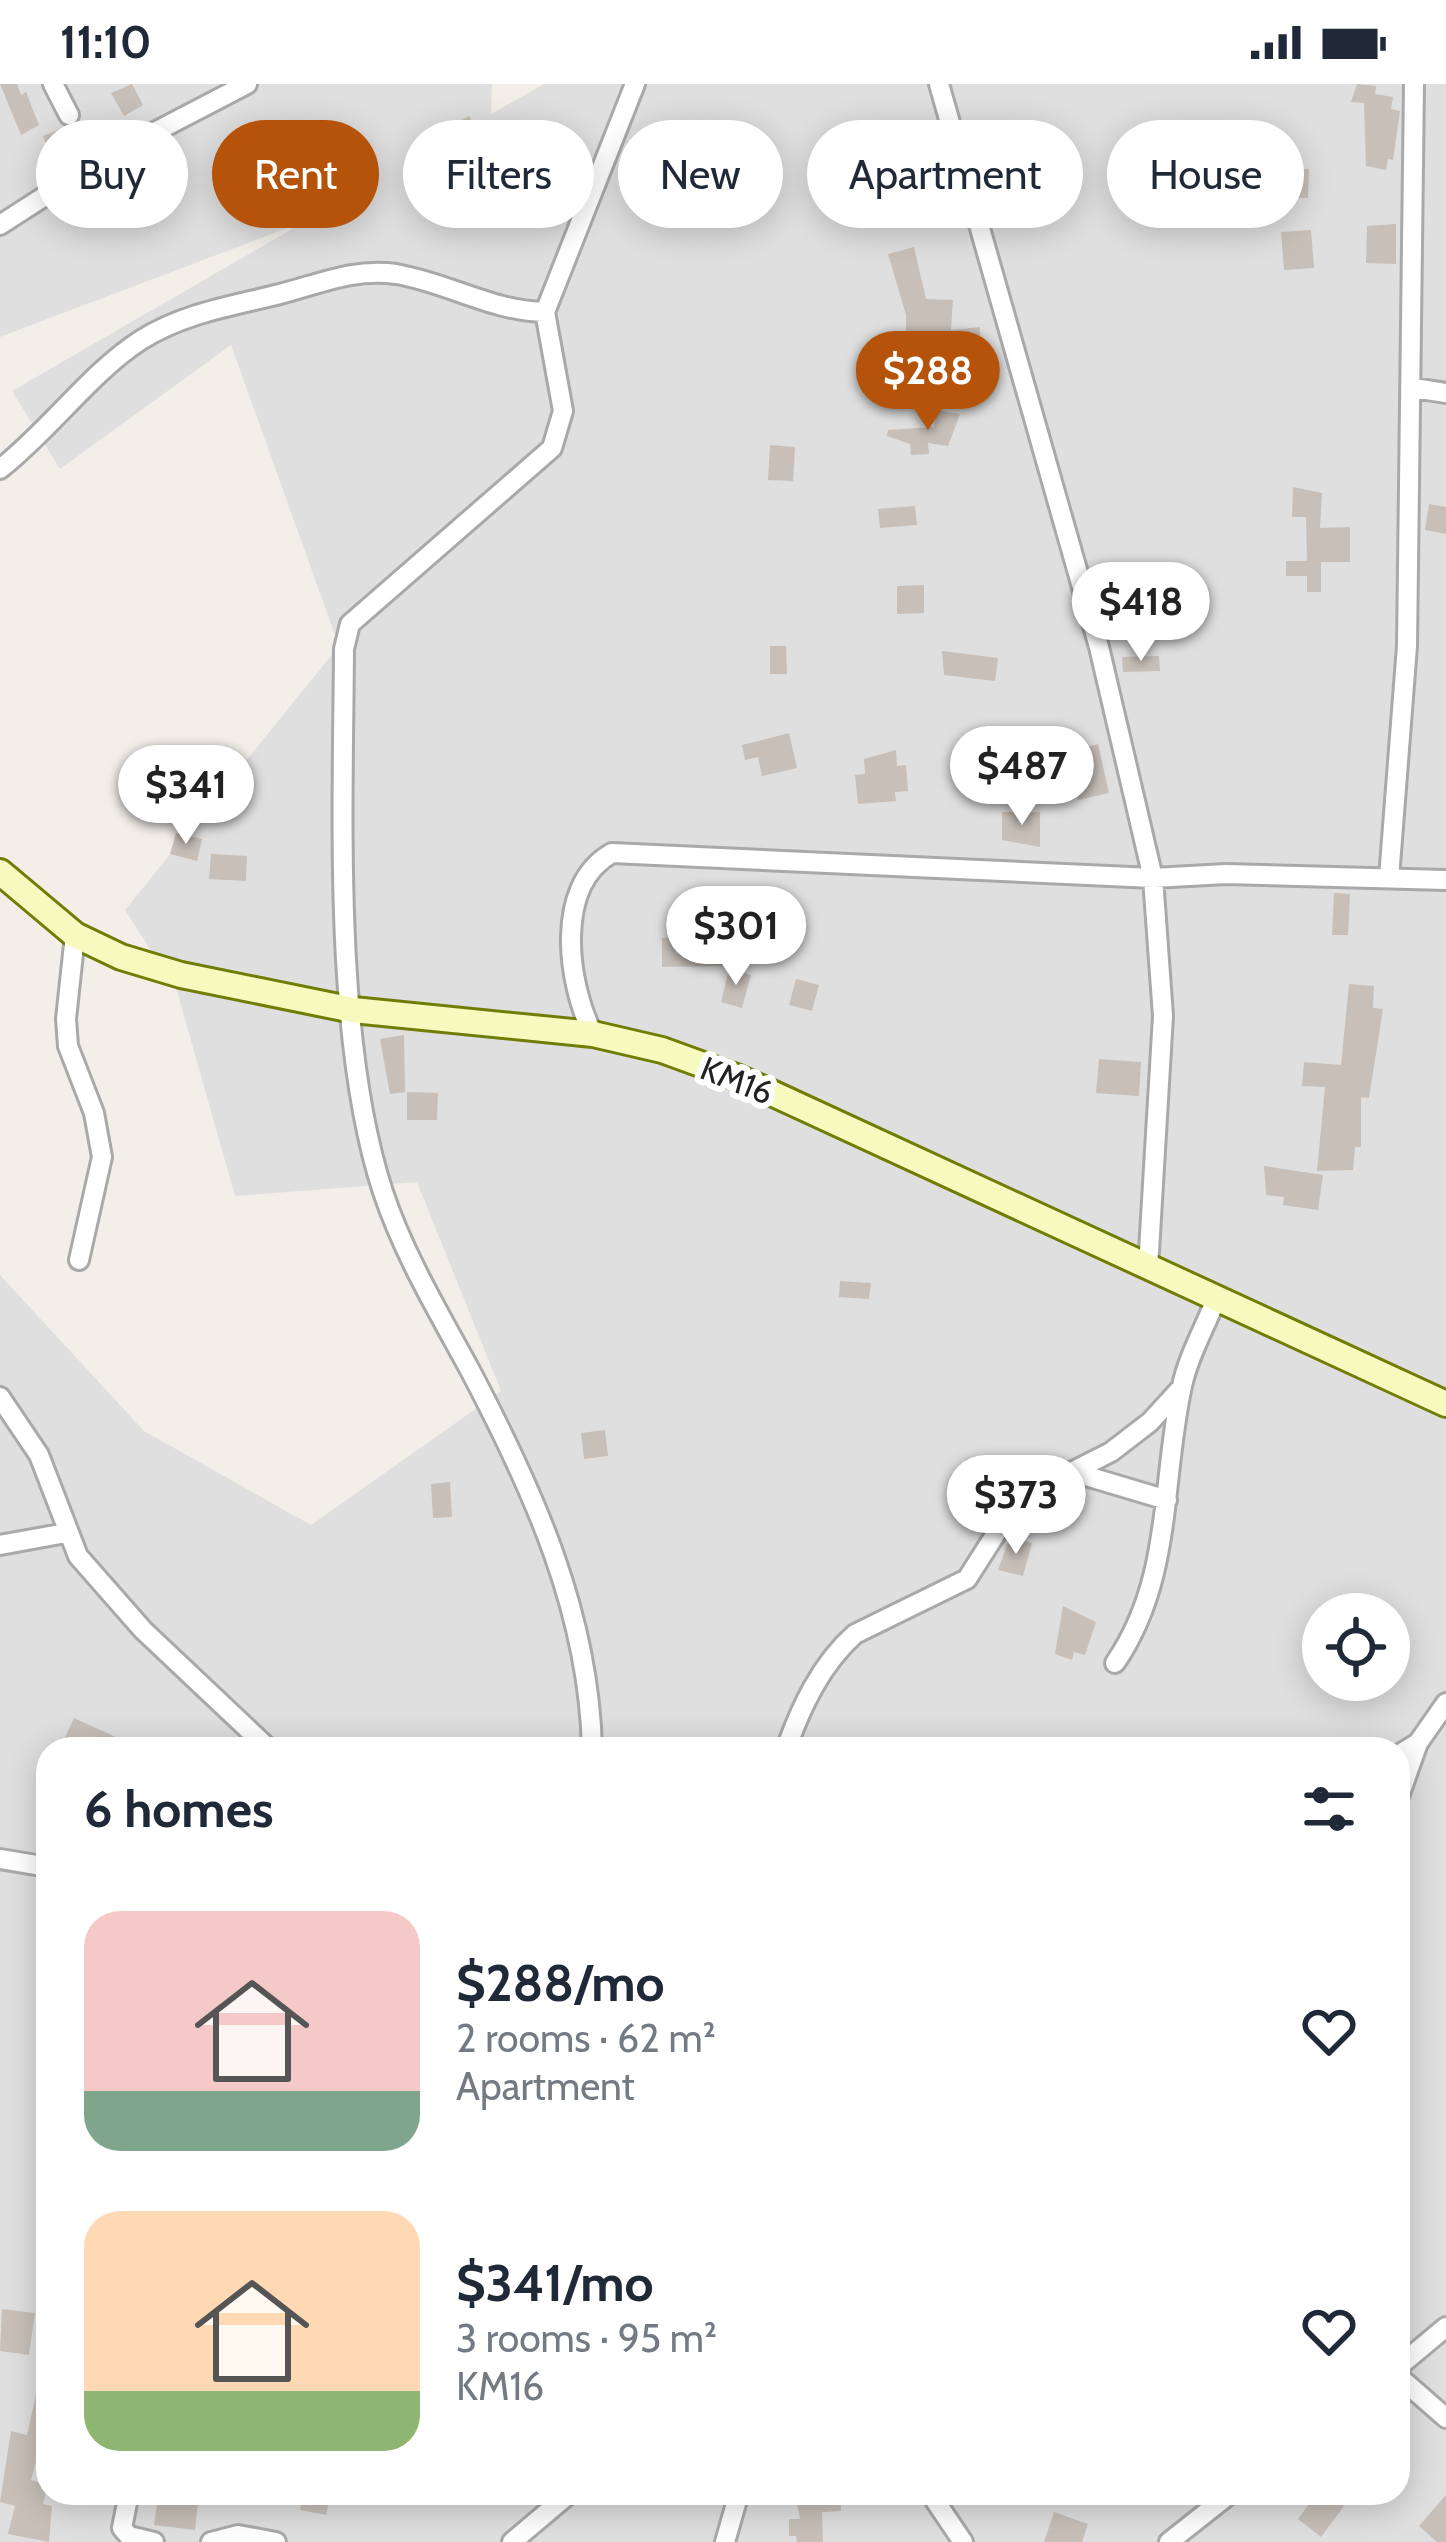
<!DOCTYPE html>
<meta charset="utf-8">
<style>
:root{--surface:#fff;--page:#f2f2f3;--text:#1f2937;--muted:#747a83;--accent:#b45309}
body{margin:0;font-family:Cabin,sans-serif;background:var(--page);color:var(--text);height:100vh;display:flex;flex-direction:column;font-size:45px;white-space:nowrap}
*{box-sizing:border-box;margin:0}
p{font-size:39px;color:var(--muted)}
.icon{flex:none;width:66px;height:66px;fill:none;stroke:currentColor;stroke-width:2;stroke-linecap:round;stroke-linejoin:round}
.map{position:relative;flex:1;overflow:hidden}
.panel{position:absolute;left:36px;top:1653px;width:1374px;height:768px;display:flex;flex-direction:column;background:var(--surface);border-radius:36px;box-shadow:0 6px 30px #0003}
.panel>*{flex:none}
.hud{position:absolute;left:36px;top:36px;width:1374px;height:108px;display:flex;gap:24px}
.buttons{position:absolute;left:1302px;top:1509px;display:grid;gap:24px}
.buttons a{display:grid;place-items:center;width:108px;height:108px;border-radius:50%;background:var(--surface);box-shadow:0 6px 30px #0003;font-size:60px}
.price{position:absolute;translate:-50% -102px;padding:0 27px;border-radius:42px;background:#fff;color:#222;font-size:39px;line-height:78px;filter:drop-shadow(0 3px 6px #0008)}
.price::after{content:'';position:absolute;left:50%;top:72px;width:36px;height:27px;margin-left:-18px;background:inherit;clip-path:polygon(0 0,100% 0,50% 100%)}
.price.selected{background:var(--accent);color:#fff}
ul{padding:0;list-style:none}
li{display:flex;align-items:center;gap:36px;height:300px;padding:0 48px}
li span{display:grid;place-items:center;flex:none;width:336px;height:240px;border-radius:36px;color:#555}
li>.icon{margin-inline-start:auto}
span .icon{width:144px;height:144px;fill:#fffc;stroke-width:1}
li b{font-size:51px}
h2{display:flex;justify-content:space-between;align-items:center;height:144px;padding:0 48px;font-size:51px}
.tag{padding:0 42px;border-radius:54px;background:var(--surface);box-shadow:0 6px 30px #0003;font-size:42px;line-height:108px}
.tag.selected{background:var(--accent);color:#fff}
.status{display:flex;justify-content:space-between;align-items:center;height:84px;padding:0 60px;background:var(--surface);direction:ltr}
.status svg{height:33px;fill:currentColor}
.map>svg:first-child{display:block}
.residential{fill:#e0dfdf;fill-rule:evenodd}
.building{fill:#c7bfb8}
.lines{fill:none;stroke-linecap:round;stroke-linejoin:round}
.street-casing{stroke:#a9a9a9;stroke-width:24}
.secondary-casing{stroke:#707d05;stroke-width:30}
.street{stroke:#fff;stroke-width:18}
.secondary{stroke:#f7fabf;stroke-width:24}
.labels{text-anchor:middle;stroke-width:12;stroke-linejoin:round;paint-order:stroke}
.street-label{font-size:33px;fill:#222;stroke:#fff}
</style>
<div class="status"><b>11:10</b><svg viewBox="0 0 49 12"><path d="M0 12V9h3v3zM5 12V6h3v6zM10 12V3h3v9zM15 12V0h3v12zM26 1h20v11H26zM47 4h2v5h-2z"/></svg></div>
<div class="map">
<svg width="1446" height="2458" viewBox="0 0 1446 2458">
<rect width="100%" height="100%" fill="#f2efe9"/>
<path class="residential" d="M0,0h492l-1,30 53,-30h902v2458h-1446v-1267l144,156 167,94 190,-134 -84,-209 -182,14 -58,-205 -52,-81 214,-264 -108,-301 -171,124 -48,-78 294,-170 -306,116zM1323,1530h66v66h-66zM48,1665h1350v744h-1350z"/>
<path class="building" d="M0,0h17l4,11 5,-3 13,33 -18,10z
M132,0l11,21 -19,11 -13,-23z
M1357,0l19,2 -1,8 18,3 -2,12 9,2 -7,49 -5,-1 -2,11 -20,-4 -2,-63 -13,-1z
M469,32l9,16 -27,15 -8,-17z
M63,44l12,31 -20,8 -12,-31z
M1246,64l21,1 -1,30 -41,-2v10l-44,2 7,-39 58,3z
M1279,85h30l-1,29 -30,-1z
M1396,140v40l-30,-1 1,-37z
M1311,146l3,38 -30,2 -3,-38z
M914,163l12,52 27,1 -2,30 29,-3 1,32 -8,1v11h-24l-6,-29 -37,1v-28l-18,-61z
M936,326l24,4 -12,32 -20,-3 1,11 -18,1 -1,-11 -23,-8 1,-6 46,-3z
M770,361l25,2 -2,34 -25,-1z
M1293,403l29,6 -2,35 30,-1v35h-29v30h-14v-16h-21v-15h21l-1,-44h-14z
M1429,420l17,3v27l-21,-4z
M915,422l2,19 -37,3 -2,-19z
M924,501v28l-27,1v-28z
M770,562h16l1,28h-17z
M942,567l56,7 -3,23 -51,-6z
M1159,572l1,15 -37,1 -1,-15z
M789,649l8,35 -35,8 -4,-19 -13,3 -3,-15z
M1098,660l11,49 -31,7 -7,-49z
M896,666l1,16 9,-1 2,26 -13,1 1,9 -38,3 -3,-29 10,-1 -1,-15z
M1002,728h38v35l-38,-7z
M176,749l26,6 -5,22 -27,-7z
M211,770l36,2 -1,25 -37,-2z
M1334,809l16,1 -2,41h-16z
M723,853l1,29 -62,1v-29z
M729,885l22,6 -9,33 -21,-6z
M796,895l23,6 -7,26 -23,-6z
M1349,900l25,2 -1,22 10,1 -14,89 -8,-1v50h-6l-2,23 -36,1 8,-84 -23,-1 2,-24 37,3z
M404,951l1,57 -15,2 -10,-55z
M1099,975l42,3 -2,34 -43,-3z
M407,1008l31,1 -1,27h-30z
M1264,1082l59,9 -5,35 -35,-5 1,-8 -18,-2z
M840,1197l31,2 -2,16 -30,-2z
M605,1346l3,26 -24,3 -3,-26z
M450,1398l2,35 -19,1 -2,-34z
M1010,1453l22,6 -9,33 -25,-6z
M1063,1522l33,16 -11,33 -11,-3 -2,8 -17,-6z
M74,1634l68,31h-69l-11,-5z
M2,2225l33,4 -6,42 -29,-4z
M41,2288h7v77l-8,-2 -9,33 17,5 -5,19 9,2 -3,36 -41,-8 7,-28 -15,-4 11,-71 16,4z
M304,2409l26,5 -4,17 -26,-5z
M795,2409h45l1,18 -19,1 1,30h-26l-1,-6h-7v-17h11z
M1317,2409h10l17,13 -23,31 -23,-18z
M1446,2411v47h-9l-18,-16z
M158,2413l40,5 -3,28 -41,-5z
M1054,2428l34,12 -6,18h-38z"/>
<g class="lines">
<defs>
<path id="street" d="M53,0l16,31
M939,0l160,563 54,231 10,138 -15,252
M0,141l101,-65 146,-76
M1414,304l32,5
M0,385c50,-39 90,-96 141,-129 43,-27 91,-34 139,-46 39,-10 74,-26 116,-20 53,9 95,37 149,38
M1389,794l18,-232 7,-562
M75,851l-9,84 2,27 26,67 8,44 -23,103
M593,950c-26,-51 -39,-149 19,-181l541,25 73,-4 220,6
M0,1313l39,58 39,101 65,74 126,119
M1073,1388l94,28
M0,1461l66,-12
M1115,1579c58,-84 46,-182 67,-277 6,-29 23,-59 34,-87
M400,1665h44
M592,1665c-3,-136 -59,-259 -121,-377 -32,-59 -67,-117 -88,-180 -50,-152 -40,-381 -39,-543l6,-25 202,-176 11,-37 -18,-99 90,-228
M786,1665c15,-42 35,-85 69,-115l112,-55 51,-80 93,-47 39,-30 32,-35
M1398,1671l20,-12 28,-40
M1398,1715l20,-56
M0,1775l48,8
M1398,2283l48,-40
M1398,2292l48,42
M129,2409l-7,35 7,8 25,6
M930,2409l33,49
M211,2458l27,-7 38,7
M512,2458l58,-49
M725,2458l14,-49
M1169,2458l62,-49"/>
<path id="secondary" d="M0,788l75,63 46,22 60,18 172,35 240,24 69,16 77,28 707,326"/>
</defs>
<use href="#street" class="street-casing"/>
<use href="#secondary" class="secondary-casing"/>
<use href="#street" class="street"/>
<use href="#secondary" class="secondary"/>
</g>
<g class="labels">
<g class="street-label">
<text transform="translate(737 996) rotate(22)" y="12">KM16</text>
</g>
</g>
</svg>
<div class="buttons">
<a><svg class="icon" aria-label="locate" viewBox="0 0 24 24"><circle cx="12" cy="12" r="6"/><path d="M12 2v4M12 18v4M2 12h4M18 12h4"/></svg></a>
</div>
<b class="price selected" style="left:928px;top:349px">$288</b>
<b class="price" style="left:1141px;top:580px">$418</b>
<b class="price" style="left:1022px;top:744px">$487</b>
<b class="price" style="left:186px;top:763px">$341</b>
<b class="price" style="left:736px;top:904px">$301</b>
<b class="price" style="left:1016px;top:1473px">$373</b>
<div class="hud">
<a class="tag">Buy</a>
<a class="tag selected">Rent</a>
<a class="tag">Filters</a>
<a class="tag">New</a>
<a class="tag">Apartment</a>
<a class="tag">House</a>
</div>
<section class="panel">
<h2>6 homes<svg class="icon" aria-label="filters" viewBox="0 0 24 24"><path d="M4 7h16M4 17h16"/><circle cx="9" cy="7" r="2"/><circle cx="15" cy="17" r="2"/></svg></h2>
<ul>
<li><span style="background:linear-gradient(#f6c9c9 75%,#7fa58c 0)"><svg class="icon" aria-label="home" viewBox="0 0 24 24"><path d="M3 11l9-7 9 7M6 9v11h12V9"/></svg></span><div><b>$288/mo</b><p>2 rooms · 62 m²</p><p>Apartment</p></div><svg class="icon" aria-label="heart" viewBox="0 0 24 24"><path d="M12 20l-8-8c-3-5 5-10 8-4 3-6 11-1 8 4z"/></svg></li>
<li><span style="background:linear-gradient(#ffd9b3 75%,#8fb573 0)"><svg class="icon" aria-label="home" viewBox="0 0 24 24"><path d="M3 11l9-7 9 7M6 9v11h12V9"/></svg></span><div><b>$341/mo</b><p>3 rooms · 95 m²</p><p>KM16</p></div><svg class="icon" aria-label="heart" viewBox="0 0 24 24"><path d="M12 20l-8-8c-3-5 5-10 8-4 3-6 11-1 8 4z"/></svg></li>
</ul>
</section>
</div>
